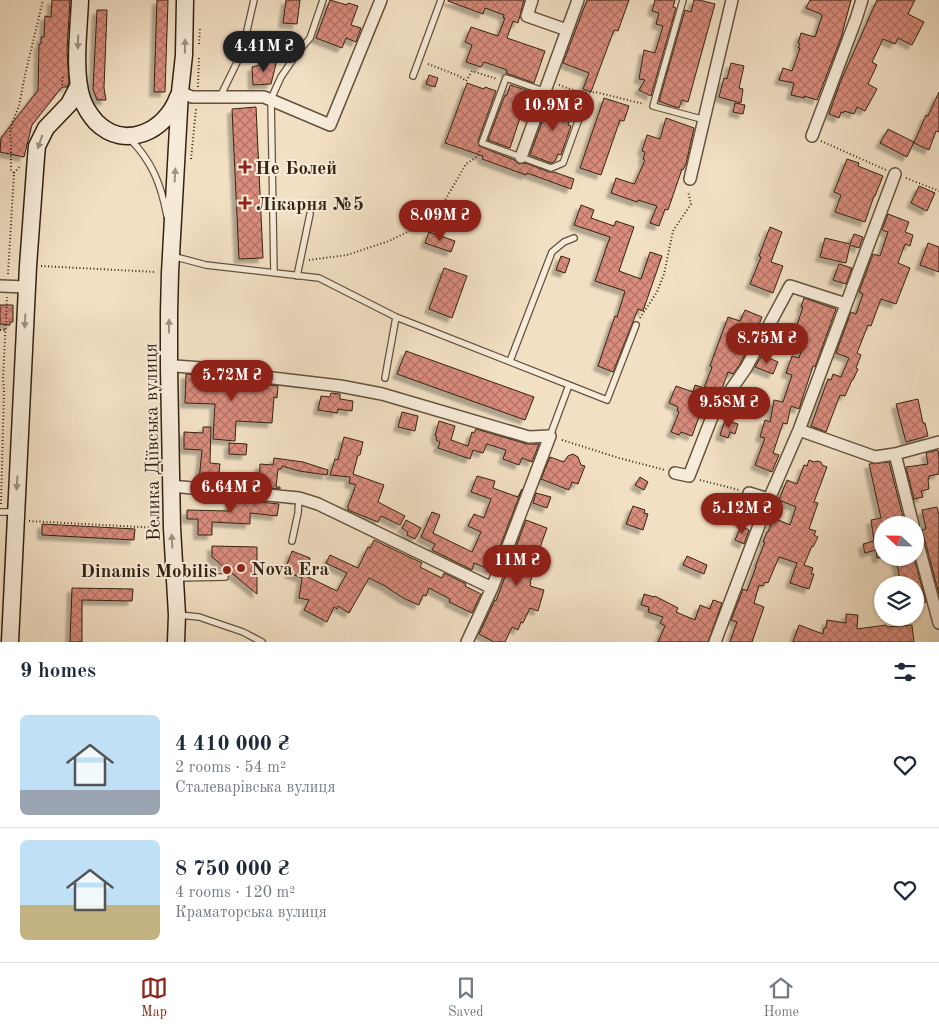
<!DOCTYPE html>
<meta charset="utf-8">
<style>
:root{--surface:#fff;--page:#f2f2f3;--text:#1f2937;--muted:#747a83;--line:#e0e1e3;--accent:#8f2418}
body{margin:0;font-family:"Old Standard TT",serif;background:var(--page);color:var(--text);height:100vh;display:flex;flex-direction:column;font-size:19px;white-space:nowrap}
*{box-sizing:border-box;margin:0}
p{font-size:16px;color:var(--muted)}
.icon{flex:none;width:28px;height:28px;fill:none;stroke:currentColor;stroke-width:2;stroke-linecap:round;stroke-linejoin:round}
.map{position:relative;height:642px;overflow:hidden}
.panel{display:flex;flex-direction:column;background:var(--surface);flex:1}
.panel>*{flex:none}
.needle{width:32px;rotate:292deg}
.controls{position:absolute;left:874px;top:516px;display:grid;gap:10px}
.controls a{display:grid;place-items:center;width:50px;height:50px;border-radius:50%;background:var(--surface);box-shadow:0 1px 4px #0004;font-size:25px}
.price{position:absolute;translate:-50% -42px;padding:0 11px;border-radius:18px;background:var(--accent);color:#fff;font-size:16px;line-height:32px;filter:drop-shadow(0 1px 2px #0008)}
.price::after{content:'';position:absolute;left:50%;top:30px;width:15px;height:11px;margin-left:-8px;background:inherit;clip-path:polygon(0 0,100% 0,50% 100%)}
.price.on{background:#222;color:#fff}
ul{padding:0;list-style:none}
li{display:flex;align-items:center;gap:15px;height:125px;padding:0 20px}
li+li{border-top:1px solid var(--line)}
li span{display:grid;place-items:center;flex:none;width:140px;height:100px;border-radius:8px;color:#555}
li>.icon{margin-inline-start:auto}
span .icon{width:60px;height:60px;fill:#fffc;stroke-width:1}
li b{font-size:21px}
h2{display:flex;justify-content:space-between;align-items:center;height:60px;padding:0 20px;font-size:21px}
.tabs{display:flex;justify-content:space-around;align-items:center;height:70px;border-top:1px solid var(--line);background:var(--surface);font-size:14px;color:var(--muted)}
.tabs a{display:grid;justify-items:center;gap:2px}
.tabs .on{color:var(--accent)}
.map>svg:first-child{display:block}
.building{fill:url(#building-cross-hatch);stroke:#332310;filter:url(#shadow)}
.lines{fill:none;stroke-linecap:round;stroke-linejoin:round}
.lane-casing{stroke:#63523d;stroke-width:8}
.street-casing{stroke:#63523d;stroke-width:14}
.secondary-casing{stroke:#332310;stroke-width:19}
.path{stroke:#332310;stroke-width:2;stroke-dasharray:1 2.5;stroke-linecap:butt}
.lane{stroke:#f7ebd9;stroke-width:5.5}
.street{stroke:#f7ebd9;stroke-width:11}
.secondary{stroke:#f7ebd9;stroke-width:16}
.oneway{fill:#9f917f}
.poi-dot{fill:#8f2418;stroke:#f7ebd9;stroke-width:2}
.labels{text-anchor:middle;stroke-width:4;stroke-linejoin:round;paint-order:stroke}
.poi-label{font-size:19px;font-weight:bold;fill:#332310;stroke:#f7ebd9;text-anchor:start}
.street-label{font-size:19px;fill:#332310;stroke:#f7ebd9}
</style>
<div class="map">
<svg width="939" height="642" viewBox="0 0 939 642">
<defs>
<pattern id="building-cross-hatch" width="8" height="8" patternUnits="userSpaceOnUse" patternTransform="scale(1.25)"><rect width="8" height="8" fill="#da8c7d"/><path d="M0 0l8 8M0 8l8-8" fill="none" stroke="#b17265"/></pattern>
<filter id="shadow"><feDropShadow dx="-4.5" dy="4.5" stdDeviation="1" flood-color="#0004"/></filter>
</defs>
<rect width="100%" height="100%" fill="#f2e0c4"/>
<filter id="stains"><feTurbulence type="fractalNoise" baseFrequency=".004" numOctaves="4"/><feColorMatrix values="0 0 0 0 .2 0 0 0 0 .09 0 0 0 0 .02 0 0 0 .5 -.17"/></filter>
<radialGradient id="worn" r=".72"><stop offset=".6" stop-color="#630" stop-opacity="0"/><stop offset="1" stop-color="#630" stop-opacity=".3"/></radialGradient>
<path class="building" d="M52,0h18l-3,50 2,33 -2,4h-5l-30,38 -8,32 -24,-5 1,-14 37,-48 1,-46h2v-7h3l1,-21 6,1z
M157,0h11l-3,92h-11z
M286,0h14l-3,24 -14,-1z
M330,0l17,5 1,-2 10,3 -7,19 10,3 -5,14 -10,-4 -4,10 -26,-10z
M448,0h76l-6,23 -5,-2 -6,17 38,13 -11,32 -28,-10 1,-3 -23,-8 -3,5 -15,-5 6,-17 -7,-3 6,-15 27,9 7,-18h-2l1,-3 -19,-7 -2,6 -35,-13z
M587,0h42l-11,31 -4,-1 -23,62 -8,-3 6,-16 -26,-10z
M655,0h20l-2,7 3,1 -25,88 -12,-6 6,-10 -6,-1 5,-29 11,3 8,-27 -7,-2 3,-11 -7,-2z
M694,0h5l16,4 -27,98 -6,-2 -3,8 -10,-3 -10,-4 26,-91 6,2z
M810,0h41l-10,38 -24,62 -13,-4v2l-13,-3 3,-12 -15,-3 4,-12 9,3 8,-23h-2l2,-4 -2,-1 3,-10 14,4 7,-21 -1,-2 -15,-6z
M877,0h38l-7,14 16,8 -12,23 -14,-7 -3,6 -12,-5 -11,23 5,3 -9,19 9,5 -12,22 -8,-4 -3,7 -10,-3 -1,2 -2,-1 -2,6 -10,-4 11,-31z
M97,10h10l-3,78 2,12h-9l-4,-11z
M277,60l-6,24 -18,1 -1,-18z
M731,63l13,3 -5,22 4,1 -2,14 -22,-6 5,-19 3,1z
M429,75l9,3 -3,9 -9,-3z
M467,83l17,6 1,-2 11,4 -18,50 1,5 35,14 5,4 6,-1 24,9h5l20,7 -3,10 -44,-16 -1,2 -44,-16 1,-3 -38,-13z
M510,85l19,6 -19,57 -22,-8 17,-45h2z
M939,92v40l-3,-1 -7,19 -15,-7 12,-28 2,1z
M604,98l25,8 -5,15 -4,-1 -19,55 -21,-7z
M550,100l22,7 1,4 -5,14 3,1 -10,29 -3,-1 -3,7 -4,2 -21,-8z
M735,103l10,2 -2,9 -10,-2z
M256,107l7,151 -24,1 -7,-150z
M666,118l28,10 -8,36 -3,6 -1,-1 -14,41 -3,-1 -6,17 -9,-3 7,-17 -19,-6 -1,2 -26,-9 5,-15 18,6 1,-1 10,-23 -2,-1 2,-7 -3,-1 5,-16 13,4z
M888,129l26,13 -7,15 -27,-14z
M847,159l12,4 -1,3 25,10 -8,20h-1l-9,26 -30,-10 6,-17 -7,-3z
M919,186l16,7 -8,18 -16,-8z
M581,205l13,5 -3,8 23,8 2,-5 18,6 -15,44 22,8 9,-27 12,4 -19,55 -5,-2 -25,63 -15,-6 17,-50 2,1 8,-26 -30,-10 15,-44 -36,-12z
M888,214l21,8 -4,10 8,3 -3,11 -5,-2 -7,19 12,5 -14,36 -15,-5 -10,27 -3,-1 -11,28 4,2 -5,13 2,1 -5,11h-1l-7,16 -5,-1 -14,37 -15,-6 17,-47 3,1 2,-6 8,3 8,-19 -13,-5 15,-41 5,2 7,-20 -4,-2 14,-38 7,2 8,-24 -6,-2z
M770,227l12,5 -11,30 12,4 -10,27 -23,-9 11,-27 -2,-1z
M429,232l26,9 -4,11 -26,-9z
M854,234l9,3 -4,11 -9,-3 -4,18 -26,-6 5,-19 25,6z
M928,243l11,4v25l-19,-7z
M561,256l9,3 -5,14 -9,-3z
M839,264l13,4 -6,16 -13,-4z
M444,268l23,8 -15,42 -23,-9z
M804,298l32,11 -21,58 -2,-1 -14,43 -8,-3 -4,18 -4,-1 -10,30 6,2 -7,17 -17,-7 10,-27 -5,-1 5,-17 5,2 4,-22 9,2 9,-27 -6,-2 6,-17 7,2 6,-18 -8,-3 3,-11 -3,-1 6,-18h-2z
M0,305h13v17h-3v3l-10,-1z
M745,310l17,7 -8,20 -14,27 -7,10 -5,-2 -6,17 -3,5 -10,-4 -17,46 -11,-4 -2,3 -8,-3 8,-20 -2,-1 1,-4 -9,-4 7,-17 17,6 2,-7 9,3 8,-21 -2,-1 18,-49 12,4z
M406,351l128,46 -9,23 -128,-46z
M762,355l16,7 -5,12 -18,-7z
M186,374l28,2v2l64,8 -1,12 -3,-1 -2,26 -36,-2 -1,20 -22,-2 2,-35 -30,-1z
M331,393l9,1v5l13,2 -1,10 -14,-2 -1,4 -19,-3 3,-14 9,1z
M918,399l5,24h2l3,13 -22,6 -10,-38z
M402,412l16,4 -3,15 -17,-4z
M725,420l13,4 -3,10 -5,-2 -2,6 -8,-3z
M439,421l16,5 -4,14 17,6 4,-14 2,1 2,-4 51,15h12l-7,18 -10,-4 -3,7 -16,-6 3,-9 -19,-6 -4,9 -10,-3 -3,9 -32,-11 2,-6 -4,-2 1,-3 -2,-1z
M203,427h8l-1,36 10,1 -2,18 -19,-2 3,-30 -18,-1v-17l19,1z
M344,437l19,5 -3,13h-2l-5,19 31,11 -6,17 27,14 -5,9 -19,-9 -3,6 -30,-12v-4l6,-16h1l-1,-1 2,-4 -7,-2 1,-6 -20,-2 5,-16 3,1z
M229,443l18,1 -1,11 -17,-1z
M938,450l1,7v17l-10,2v3h-1l1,10 -8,2 2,6 -9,2 -8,-32 22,-3 -2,-11z
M573,454l5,3 3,8 4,1 -7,18 -6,-2 -3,8 -28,-11 9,-22 14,5 4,-6z
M274,458l29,4 25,8 -1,5 -28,-4 -17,-5 -1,3h-3l-2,18h4v2l-21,-2 1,-23 13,1z
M809,460l5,2 3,-1 4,1 1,3 5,2 -13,35 4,1 -9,26 7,2 -2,4 4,2 -5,10 -1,-1 -8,19 9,3 -2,6h3l-5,15 -19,-6 7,-20 -18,-6 -11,26 -3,-1 -2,4 -4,-1 -5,18 10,4 -12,35h-22l7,-20 -6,-2 12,-31 4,2 9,-24h-1l10,-25h-2l4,-10h1l6,-14 16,7 6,-18 -17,-7 8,-20 10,4 7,-19 3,1z
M889,462l16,63h-23v33h-5l-1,-8 -11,3 -2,-9 11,-3 -3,-21 10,-2 -12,-54z
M477,476l18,5 -2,7 25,9 4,-8 -31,81 -17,-7 -2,7 -40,-20 3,-6 -14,-7 11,-25 8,3 -7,18 39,19 9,-20 -13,-6 6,-12 10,4 7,-19 -20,-7z
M640,477l8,5 -4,8 -9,-5z
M536,493l15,4 -4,11 -14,-5z
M230,499l49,5 -2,12 -27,-3v11l-38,-2v13h-14v-16h-11v-9l42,1z
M730,499l24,9 -6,17 -24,-10z
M633,506l12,4 -1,3 4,1 -5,16 -17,-6z
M937,507l2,8v79l-17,-64 4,-1 -4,-19z
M406,520l15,8 -6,11 -8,-4 1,-3 -6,-4z
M526,520l21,8 -10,28 3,1 -10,25h1l-1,4 14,4 -6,21 -8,-3 -7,15 -2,-1 -3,8 -6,-3 -7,15h-11l-15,-8 16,-34 1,1z
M42,524l93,5 -1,11 -92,-5z
M741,526l8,4 -5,14 -9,-4z
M374,540l48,23 -2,4 22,11 2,-5 22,11 -1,2 16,8 -9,19 -23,-11 1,-3 -21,-11 -3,8 -3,-1 -4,10 -14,-6 -16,-10v-1l-20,-10 -20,35 -11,-7 -1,3 -3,-2 -7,15 -23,-12 5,-10 -10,-2 3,-20 -13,-5 1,-4 -4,-2 6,-16 18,7 -2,19 29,14 10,-18 -21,-10 4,-8 28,13 10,-21 2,1z
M212,546l45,1v47l-45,-37z
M687,556l20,9 -3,9 -21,-9z
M901,558h13l12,44 -11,2v-19h-14l-5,-26z
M72,588l61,1 -1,12 -50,-1v42h-12z
M644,594l10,3 1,-1 23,12 -2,4 19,8 5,-15 10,4 3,-9 9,3 -14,39h-50l7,-16 -5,-3 3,-6 -15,-5 1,-5 -8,-2z
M846,614l12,1 -1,14 29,-4 1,2 25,-2 2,17h-121l6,-17 24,9 1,-6h2l1,-8 19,3z"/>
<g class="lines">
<defs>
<path id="lane" d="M683,0l-30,106 52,14
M413,76l28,-76
M506,78l69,24 5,14 -17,47 -12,5 -69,-25z
M220,97l22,-45 12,-52
M129,138c23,23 32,46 38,78
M172,256l34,9 113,13 77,39 -11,61
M274,273l-3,-174 10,-22 17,-25 12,-14 13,-38
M297,276l13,-62
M396,317l173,68 -19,51
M510,361l42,-109 12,-10 10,-4
M569,385l38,15 29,-75
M0,512h15
M292,541l6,-28 1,-15
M176,578l49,-1
M179,615l20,2 44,15 19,10"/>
<path id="street" d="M532,0l-5,16 40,14
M180,92l12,5h72l66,28 51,-125
M812,136l44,-117 6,-19
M521,157l57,-157
M690,179l42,-179
M0,286l27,1
M169,367l6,-1 40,3 32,6 93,11 42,8 147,43 21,-1 -58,152 -25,54
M799,430l76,27 20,-3 44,-12
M895,454l18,71
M675,473l14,3 23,-59 34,-49 44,-82 56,18
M171,486l128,12 19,6 27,13 147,71
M749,493l20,6
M915,533l24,90
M715,642l54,-143 30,-69 96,-256"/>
<path id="secondary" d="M80,0c-1,29 -7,71 2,99 3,9 8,16 14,23 29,29 70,9 82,-25
M10,642l18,-376 8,-109 1,-11 9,-18 23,-24 10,-19
M176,642l1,-27 -5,-87 -3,-161v-54l1,-40 10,-181 4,-37 1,-55"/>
</defs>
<use href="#lane" class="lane-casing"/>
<use href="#street" class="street-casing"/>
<use href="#secondary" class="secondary-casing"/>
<path class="path" d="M199,44l1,-17
M428,64l31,12 7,5 6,-10 25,8
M62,85l1,-10
M559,85c12,4 24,10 36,7l49,12
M198,87l1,-31
M821,141l65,29
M191,159l5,-50
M14,173l7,-8
M906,178l33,13
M309,260l38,-5 42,-14 36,-18 19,-21 22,-38 12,-8 2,-6
M41,266l115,6
M8,274l6,-101 -3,-3v-31l-1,-5 2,-11 7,-17 6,-31 18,-75
M640,318l17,-26 7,-18 9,-43 18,-27 -3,-13
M0,330h5
M562,440l57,18 46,12
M700,480l39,10
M1,504l3,-114 -1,-11 4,-82
M29,521l130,7"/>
<use href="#lane" class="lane"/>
<use href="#street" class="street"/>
<use href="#secondary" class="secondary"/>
</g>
<defs><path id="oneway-solid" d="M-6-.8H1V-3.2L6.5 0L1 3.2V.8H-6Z" transform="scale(1.25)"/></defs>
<g class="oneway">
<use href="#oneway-solid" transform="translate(78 42) rotate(92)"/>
<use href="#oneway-solid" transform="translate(185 46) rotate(-89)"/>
<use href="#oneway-solid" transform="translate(40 142) rotate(109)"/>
<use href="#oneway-solid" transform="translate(175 175) rotate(-87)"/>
<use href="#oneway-solid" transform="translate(25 321) rotate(93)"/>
<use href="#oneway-solid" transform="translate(169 326) rotate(-89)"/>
<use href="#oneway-solid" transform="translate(17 483) rotate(93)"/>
<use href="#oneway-solid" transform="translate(172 541) rotate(-93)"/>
</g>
<g class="poi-dot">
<path d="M242.5 159.5h5v5h5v5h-5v5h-5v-5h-5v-5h5z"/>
<path d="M242.5 195.5h5v5h5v5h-5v5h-5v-5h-5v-5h5z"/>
<circle cx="241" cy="568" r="5"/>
<circle cx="227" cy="570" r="5"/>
</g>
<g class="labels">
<g class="poi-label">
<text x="255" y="174">Не Болей</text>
<text x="256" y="210">Лікарня №5</text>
<text x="251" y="575">Nova Era</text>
<text x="217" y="577" text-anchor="end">Dinamis Mobilis</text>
</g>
<g class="street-label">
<text transform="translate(151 442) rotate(-91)" y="7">Велика Діївська вулиця</text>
</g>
</g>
<rect width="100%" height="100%" filter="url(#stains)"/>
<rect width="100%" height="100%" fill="url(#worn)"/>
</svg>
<div class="controls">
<a><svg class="needle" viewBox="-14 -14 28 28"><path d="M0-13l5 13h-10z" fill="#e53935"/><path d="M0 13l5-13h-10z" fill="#747a83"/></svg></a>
<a><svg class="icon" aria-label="layers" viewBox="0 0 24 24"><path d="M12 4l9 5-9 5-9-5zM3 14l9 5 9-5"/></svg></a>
</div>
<b class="price on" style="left:264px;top:73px">4.41M ₴</b>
<b class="price" style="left:553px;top:132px">10.9M ₴</b>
<b class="price" style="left:440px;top:242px">8.09M ₴</b>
<b class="price" style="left:767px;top:365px">8.75M ₴</b>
<b class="price" style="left:232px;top:402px">5.72M ₴</b>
<b class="price" style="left:729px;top:429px">9.58M ₴</b>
<b class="price" style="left:231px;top:514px">6.64M ₴</b>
<b class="price" style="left:742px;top:535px">5.12M ₴</b>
<b class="price" style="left:517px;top:587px">11M ₴</b>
</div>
<section class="panel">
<h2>9 homes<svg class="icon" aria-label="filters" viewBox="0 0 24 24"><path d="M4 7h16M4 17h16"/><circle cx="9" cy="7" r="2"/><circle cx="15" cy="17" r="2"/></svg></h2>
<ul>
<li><span style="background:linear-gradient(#bfe0f5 75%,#9aa5b1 0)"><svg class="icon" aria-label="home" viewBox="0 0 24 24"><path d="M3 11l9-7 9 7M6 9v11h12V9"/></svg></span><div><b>4 410 000 ₴</b><p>2 rooms · 54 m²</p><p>Сталеварівська вулиця</p></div><svg class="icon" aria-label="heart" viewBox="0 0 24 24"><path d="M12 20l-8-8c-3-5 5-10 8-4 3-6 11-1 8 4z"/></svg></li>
<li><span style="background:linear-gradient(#bfe0f5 65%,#c2b280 0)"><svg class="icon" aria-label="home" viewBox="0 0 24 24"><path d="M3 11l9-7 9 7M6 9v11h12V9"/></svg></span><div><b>8 750 000 ₴</b><p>4 rooms · 120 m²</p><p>Краматорська вулиця</p></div><svg class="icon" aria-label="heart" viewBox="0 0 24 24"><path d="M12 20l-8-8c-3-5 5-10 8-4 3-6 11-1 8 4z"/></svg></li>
</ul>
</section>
<nav class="tabs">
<a class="on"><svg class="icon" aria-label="map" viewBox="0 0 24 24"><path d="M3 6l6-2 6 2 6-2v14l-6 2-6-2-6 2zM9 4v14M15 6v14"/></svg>Map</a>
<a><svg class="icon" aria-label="saved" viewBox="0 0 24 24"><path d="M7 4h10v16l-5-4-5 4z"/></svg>Saved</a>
<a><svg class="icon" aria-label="home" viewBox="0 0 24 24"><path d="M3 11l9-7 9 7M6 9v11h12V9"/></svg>Home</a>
</nav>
